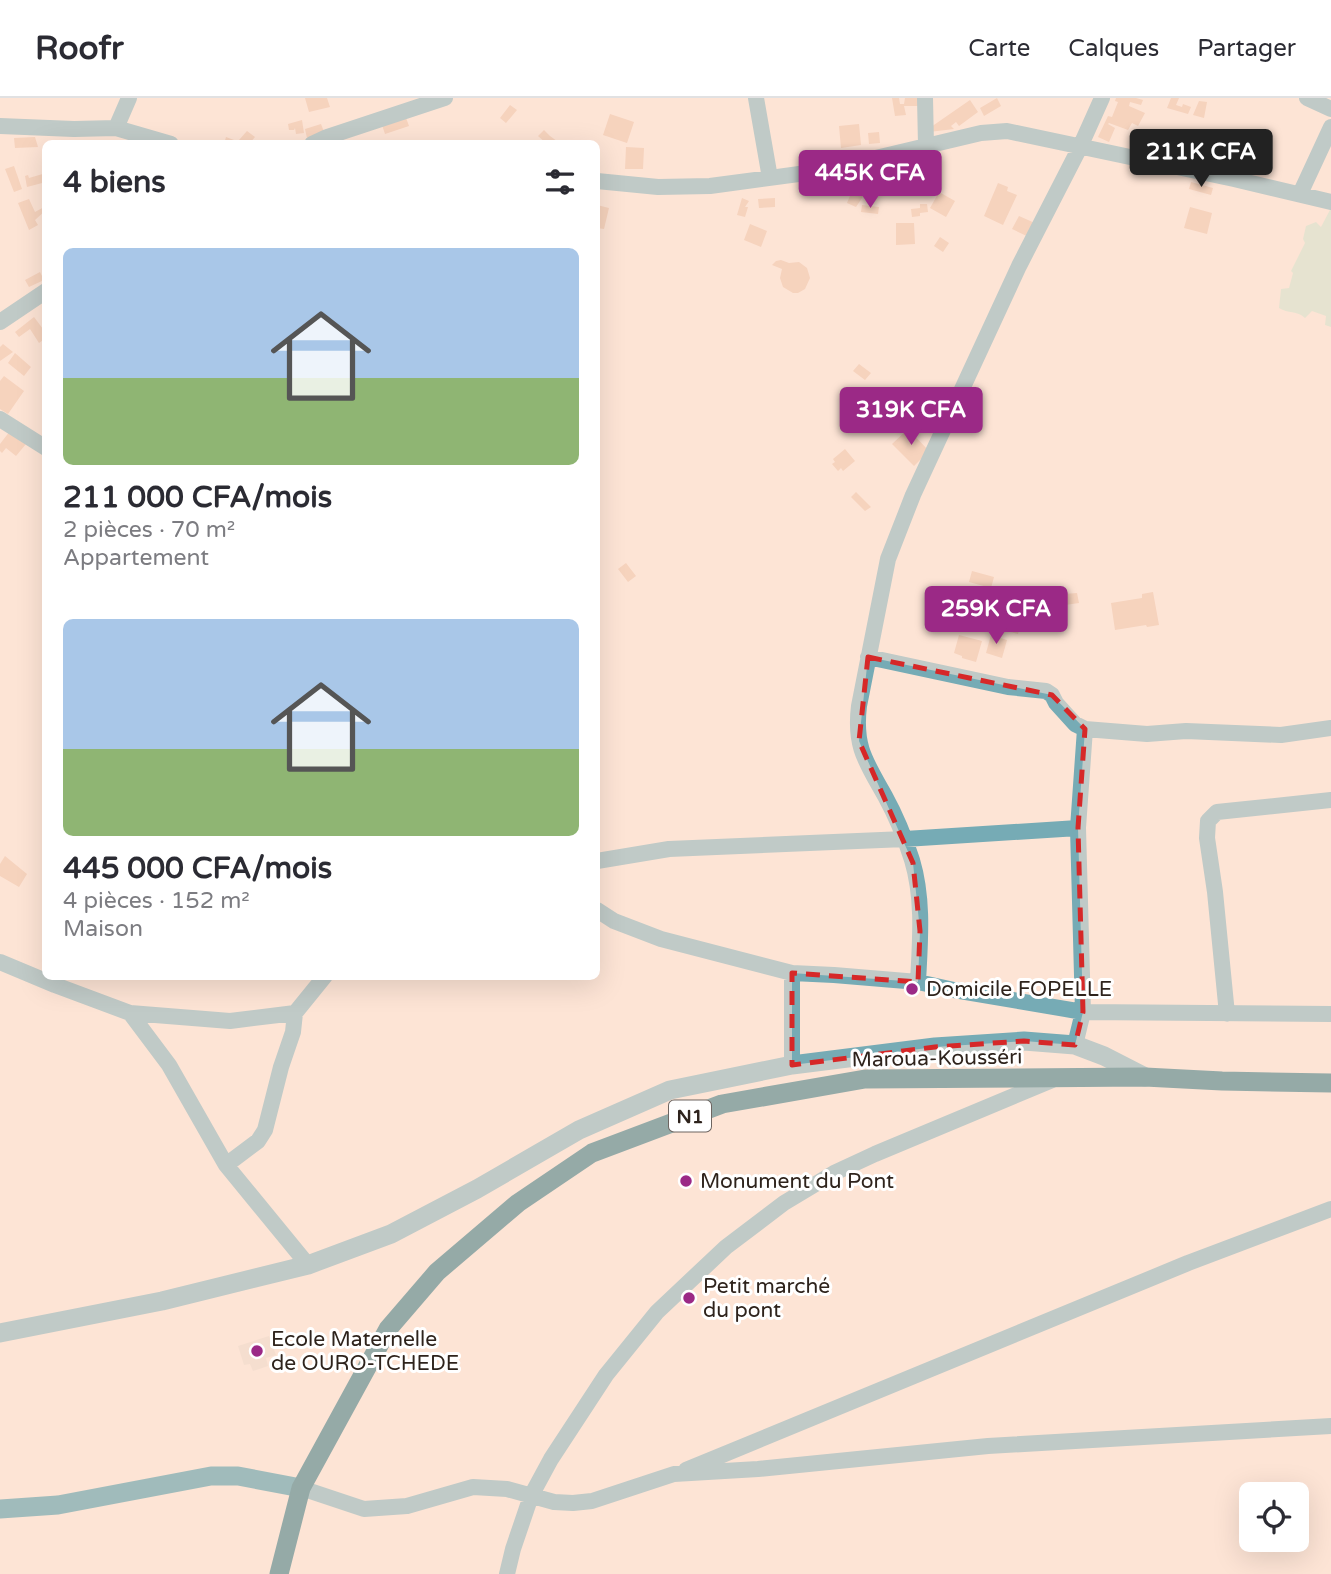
<!DOCTYPE html>
<html lang="fr">
<meta charset="utf-8">
<style>
:root{--surface:#fff;--page:#f7f7f7;--text:#2b2b33;--muted:#7c7c81;--line:#e1e1e2;--accent:#9b2986}
body{margin:0;font-family:"Varela Round",sans-serif;background:var(--page);color:var(--text);height:100vh;display:flex;flex-direction:column;font-size:26px;white-space:nowrap}
*{box-sizing:border-box;margin:0}
p{font-size:23px;color:var(--muted)}
.icon{flex:none;width:38px;height:38px;fill:none;stroke:currentColor;stroke-width:2;stroke-linecap:round;stroke-linejoin:round}
.map{position:relative;flex:1;overflow:hidden}
.sheet{position:absolute;left:42px;top:42px;width:558px;height:840px;display:flex;flex-direction:column;background:var(--surface);border-radius:10px;box-shadow:0 7px 28px #0002}
.sheet>*{flex:none}
.tools{position:absolute;left:1239px;top:1384px;display:grid;gap:14px}
.tools a{display:grid;place-items:center;width:70px;height:70px;border-radius:10px;background:var(--surface);box-shadow:0 7px 28px #0002;font-size:35px}
.price{position:absolute;translate:-50% -60px;padding:0 16px;border-radius:7px;background:var(--accent);color:#fff;font-size:23px;line-height:46px;filter:drop-shadow(0 2px 4px #0008)}
.price::after{content:'';position:absolute;left:50%;top:42px;width:21px;height:16px;margin-left:-10px;background:inherit;clip-path:polygon(0 0,100% 0,50% 100%)}
.price.selected{background:#222;color:#fff}
ul{padding:0;list-style:none}
li{display:grid;align-content:center;gap:14px;height:371px;padding:0 21px}
li span{display:grid;place-items:center;height:217px;border-radius:10px;color:#555}
li>.icon{margin-inline-start:auto}
span .icon{width:126px;height:126px;fill:#fffc;stroke-width:1}
li b{font-size:30px}
h2{display:flex;justify-content:space-between;align-items:center;height:84px;padding:0 21px;font-size:30px}
header{display:flex;align-items:center;gap:42px;box-sizing:border-box;height:98px;padding:0 35px;background:var(--surface);border-bottom:2px solid var(--line)}
header strong{font-size:33px}
nav{display:flex;gap:38px;margin-inline-start:auto;font-size:24px}
.map>svg:first-child{display:block}
.education{fill:#ead8c8}
.green{fill:#cbe3ca}
.building{fill:#edbea0}
.lines{fill:none;stroke-linecap:round;stroke-linejoin:round}
.minor{stroke:#76abb5;stroke-width:16}
.tertiary{stroke:#76abb5;stroke-width:19}
.secondary{stroke:#308b9b;stroke-width:19}
.trunk{stroke:#176470;stroke-width:19}
.marked{fill:none;stroke:#d62828;stroke-width:5;stroke-dasharray:14 9;stroke-linejoin:round}
.poi-dot{fill:#9b2986;stroke:#fff;stroke-width:2.5}
.labels{text-anchor:middle;stroke-width:6;stroke-linejoin:round;paint-order:stroke}
.shield{fill:#fff;stroke:#6d6560;stroke-width:2}
.shield-label{font-size:19px;font-weight:bold;fill:#2e231c}
.poi-label{font-size:21px;fill:#2e231c;stroke:#fff;text-anchor:start}
.street-label{font-size:21px;fill:#2e231c;stroke:#fff}
</style>
<header>
<strong>Roofr</strong>
<nav><a>Carte</a><a>Calques</a><a>Partager</a></nav>
</header>
<div class="map">
<svg width="1331" height="1476" viewBox="0 0 1331 1476">
<rect width="100%" height="100%" fill="#fde4d5"/>
<path class="education" d="M269,1238l7,19 -10,3 2,8 -15,5 -3,-7 -6,1 -6,-19z"/>
<path class="green" d="M1331,110v119l-6,-2 1,-9 -14,-5 -7,7c-8,-8 -17,-4 -26,-10l2,-19 8,-1 4,-15 -2,-2 14,-28 -2,-4 3,-13 10,-4 5,5z"/>
<path class="building" d="M305,0h22l3,9 -21,5z
M892,0h7l1,6h4l1,-6h16l-1,8h-16l2,9 -11,1z
M997,0l4,8 -17,10 -4,-8z
M1116,0h20l7,2 -2,5 -11,-3 -1,4 16,7 -7,13 -6,-3 -4,7 -19,-7 -1,1 7,4 -6,14 -11,-5 10,-21 4,1 6,-15 -3,-1z
M1171,0h8l-3,7 6,2 1,-3 8,3 -3,7 -21,-6z
M970,2l8,12 -19,14 -3,-4 -5,4 3,3 -25,3 2,-5z
M1199,3l8,1 -3,16 -11,-3z
M510,7l7,5 -11,13 -6,-5z
M610,16l24,8 -7,21 -24,-8z
M405,17l4,11 -24,8 -4,-12z
M302,22l2,13 -8,1 -1,-6 -1,2h-5l-1,-6z
M321,26l3,8 -17,6 -2,-9z
M859,26l2,21 -20,3 -2,-22z
M544,32l6,6 11,8h-14l-9,-8z
M247,33l8,6 -6,7h-25l2,-7 16,6 -3,-3z
M879,34l1,11 -11,1 -1,-11z
M35,39l3,10 -23,1 -1,-10z
M626,49l18,1 -1,21h-18z
M14,68l8,23 -8,3 -9,-23z
M46,75v9l-19,5 -2,-11 3,-1 1,3z
M1191,84l22,6 -2,7 -22,-6z
M998,85l10,4 -1,4 10,4 -14,30 -19,-9z
M854,88l10,4 -2,8 -6,9 -9,-4z
M939,94l16,9 -9,16 -16,-9z
M742,100l7,3 -4,6h3l-3,10 -8,-2z
M775,100v9l-16,1 -1,-9z
M29,101l6,13 11,-6v4l-11,10 3,5 -9,5 -11,-27z
M920,106h7l1,8 -8,1v3l-8,1 -1,-8 9,-1z
M597,107l12,3 -5,21 -7,-1z
M862,107l17,2 -1,7 -17,-2z
M1190,109l22,6 -5,21 -23,-6z
M1019,118l18,8 -6,14 -19,-9z
M896,125h18l1,21 -19,1z
M750,126l17,7 -6,16 -17,-7z
M940,139l9,6 -6,9 -9,-6z
M781,162l8,3 10,-1 8,6 3,10 -5,11 -7,4h-5l-10,-6 -3,-9 2,-9 -10,-4 4,-4z
M40,174l4,8 -15,7 -4,-7z
M34,219l12,16v5l-7,5 -9,-14 -11,8 -4,-5z
M3,246l10,8 -13,9v-14z
M15,255l16,14 -7,9 -16,-13z
M859,266l12,9 -6,7 -12,-9z
M4,278l20,15 -16,23 -8,-5v-28z
M868,290l13,11 -13,16 -13,-11z
M908,331l21,22 -15,15 -22,-22z
M10,333l16,13 -10,12 -10,-8 -4,5 -2,-2v-7z
M845,351l10,12 -12,10 -2,-3 -3,3 -6,-7 3,-2 -2,-3z
M856,394l15,15 -6,4 -14,-14z
M626,465l10,13 -8,6 -10,-13z
M972,473l22,6 -3,11 -22,-6z
M1153,494l6,33 -12,2 -1,-2 -31,5 -4,-27 31,-5v-4z
M1077,495l2,10 -14,2 -1,-11z
M945,504l9,4 1,-2 66,18 -3,12 -66,-18 -5,-3 2,-5 -5,-2z
M959,537l23,6 -6,21 -14,-4v-2l-8,-3z
M991,537l16,5 -5,18 -16,-5z
M5,758l22,18 -8,13 -19,-11v-12z"/>
<g class="lines">
<path class="minor" d="M756,0l14,80
M925,0l1,47
M1307,0l24,11
M0,28l74,3 42,-1 55,16
M116,30l13,-30
M312,46l15,-7 118,-39
M597,83l61,6 52,-1 111,-15 160,-38 26,-2 227,48 97,23
M1300,96l31,-67
M0,224l46,-31
M0,321l46,29
M868,559l140,30 38,4 6,4 4,8 19,21 10,5 62,5 39,-3 95,4 50,-7
M1085,631l-7,99 5,184 248,2
M597,763l72,-12 236,-10 173,-11
M597,812l17,11 47,18 131,34 42,2 84,7 36,8 129,22 -8,33
M0,864l55,23 75,28 39,52 57,100 82,100
M918,884c2,-40 6,-82 -6,-122 -7,-22 -16,-44 -27,-64 -19,-34 -31,-49 -26,-90l29,-147 25,-64 106,-229 61,-119 22,-49
M130,915l100,8 65,-8
M1227,916l-12,-122 -8,-54 1,-17 9,-9 114,-12
M792,967v-92
M226,1067l32,-24 7,-11 16,-63 12,-35 2,-19 30,-37
M686,1372l502,-207 143,-54
M301,1390l63,21 43,-3 66,-19 34,2 47,13 19,1 19,-2 82,-27 84,-5 230,-23 343,-20
M507,1476l6,-25 18,-53 20,-37 55,-84 51,-63 69,-65 58,-44 50,-30 41,-19 177,-74"/>
<path class="tertiary" d="M0,1235l162,-32 146,-36 83,-31 86,-45 102,-59 91,-40 122,-25 143,-18 89,-6 51,4 29,11 41,21"/>
<path class="secondary" d="M0,1411l58,-4 153,-29h27l63,12"/>
<path class="trunk" d="M279,1476l22,-86 87,-159 49,-57 81,-69 74,-50 130,-49 143,-25 280,-2 77,4 109,2"/>
</g>
<path d="M0 0H1331V1476H0ZM868,559l184,38 33,34 -7,99 5,184 -8,33 -51,-4 -89,6 -143,18v-92l126,9 2,-51 -7,-68 -54,-122z" fill="#fde4d5" fill-opacity=".55" fill-rule="evenodd"/>
<path class="marked" d="M868,559l184,38 33,34 -7,99 5,184 -8,33 -51,-4 -89,6 -143,18v-92l126,9 2,-51 -7,-68 -54,-122z"/>
<g class="poi-dot">
<circle cx="912" cy="891" r="7"/>
<circle cx="686" cy="1083" r="7"/>
<circle cx="689" cy="1200" r="7"/>
<circle cx="257" cy="1253" r="7"/>
</g>
<g class="labels">
<rect class="shield" x="669" y="1002.5" width="42" height="31" rx="5"/>
<g class="shield-label">
<text x="690" y="1025">N1</text>
</g>
<g class="poi-label">
<text x="926" y="898">Domicile FOPELLE</text>
<text x="700" y="1090">Monument du Pont</text>
<text x="703" y="1195">Petit marché<tspan x="703" dy="24">du pont</tspan></text>
<text x="271" y="1248">Ecole Maternelle<tspan x="271" dy="24">de OURO-TCHEDE</tspan></text>
</g>
<g class="street-label">
<text transform="translate(937 960) rotate(-1)" y="7">Maroua-Kousséri</text>
</g>
</g>
</svg>
<div class="tools">
<a><svg class="icon" aria-label="locate" viewBox="0 0 24 24"><circle cx="12" cy="12" r="6"/><path d="M12 2v4M12 18v4M2 12h4M18 12h4"/></svg></a>
</div>
<b class="price selected" style="left:1201px;top:91px">211K CFA</b>
<b class="price" style="left:870px;top:112px">445K CFA</b>
<b class="price" style="left:911px;top:349px">319K CFA</b>
<b class="price" style="left:996px;top:548px">259K CFA</b>
<section class="sheet">
<h2>4 biens<svg class="icon" aria-label="filters" viewBox="0 0 24 24"><path d="M4 7h16M4 17h16"/><circle cx="9" cy="7" r="2"/><circle cx="15" cy="17" r="2"/></svg></h2>
<ul>
<li><span style="background:linear-gradient(#a9c7e8 60%,#8fb573 0)"><svg class="icon" aria-label="home" viewBox="0 0 24 24"><path d="M3 11l9-7 9 7M6 9v11h12V9"/></svg></span><div><b>211 000 CFA/mois</b><p>2 pièces · 70 m²</p><p>Appartement</p></div></li>
<li><span style="background:linear-gradient(#a9c7e8 60%,#8fb573 0)"><svg class="icon" aria-label="home" viewBox="0 0 24 24"><path d="M3 11l9-7 9 7M6 9v11h12V9"/></svg></span><div><b>445 000 CFA/mois</b><p>4 pièces · 152 m²</p><p>Maison</p></div></li>
</ul>
</section>
</div>
